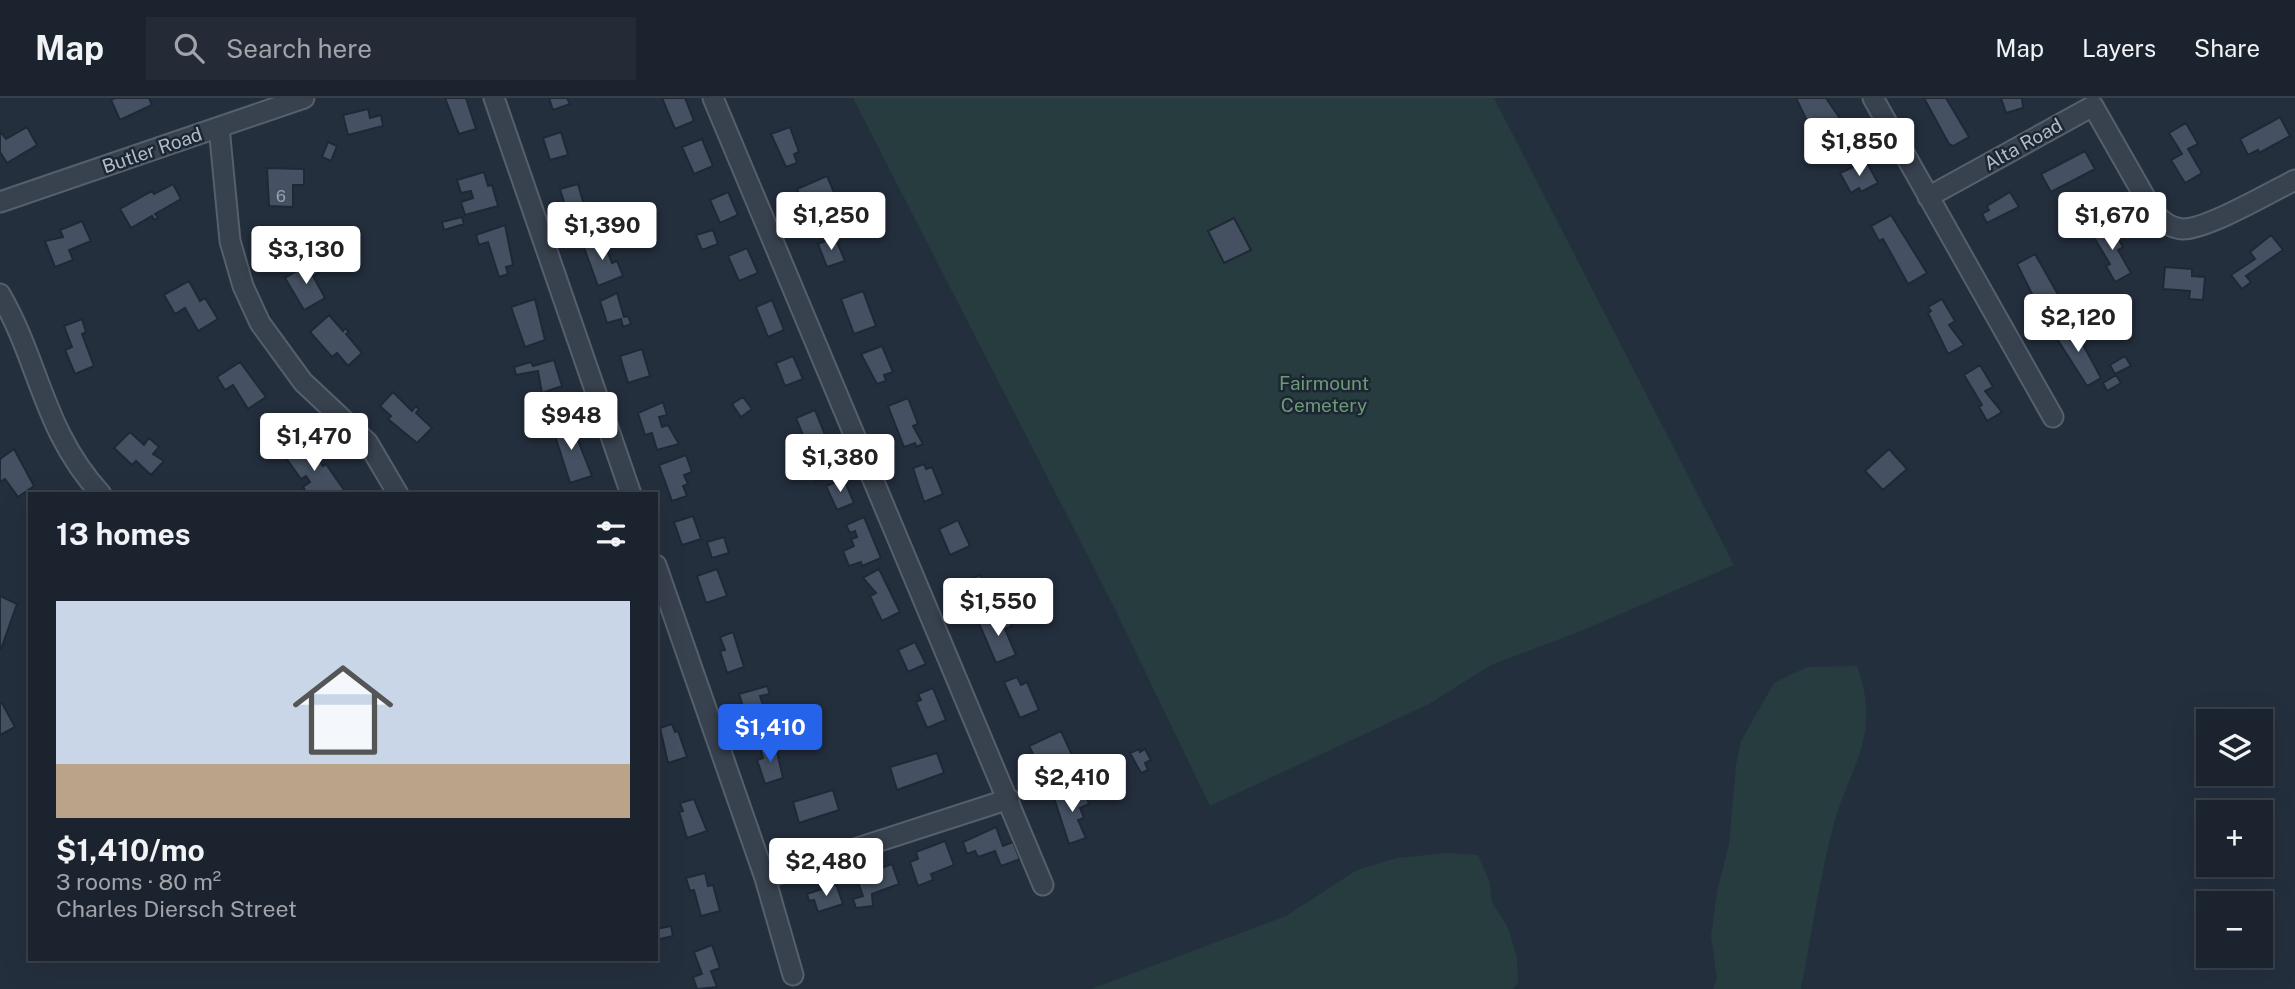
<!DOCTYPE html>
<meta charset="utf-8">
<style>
:root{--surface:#1b232e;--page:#242b36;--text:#f1f3f6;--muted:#a0a4aa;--line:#39404a;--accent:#2563eb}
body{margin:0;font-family:"Public Sans",sans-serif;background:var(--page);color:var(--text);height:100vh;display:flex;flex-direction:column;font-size:26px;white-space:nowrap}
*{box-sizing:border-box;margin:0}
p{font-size:23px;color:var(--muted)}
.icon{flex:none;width:38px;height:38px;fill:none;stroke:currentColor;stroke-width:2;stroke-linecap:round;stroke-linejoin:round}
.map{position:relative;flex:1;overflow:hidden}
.side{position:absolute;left:28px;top:394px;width:630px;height:469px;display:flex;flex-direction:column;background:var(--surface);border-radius:0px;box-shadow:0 7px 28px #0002,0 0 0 2px var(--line)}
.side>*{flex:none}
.fabs{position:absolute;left:2196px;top:611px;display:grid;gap:14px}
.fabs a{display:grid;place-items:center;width:77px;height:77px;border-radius:0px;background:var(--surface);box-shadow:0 7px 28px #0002,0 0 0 2px var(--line);font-size:35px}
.price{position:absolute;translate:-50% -60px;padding:0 16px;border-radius:7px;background:#fff;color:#222;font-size:23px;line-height:46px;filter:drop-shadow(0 2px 4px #0008)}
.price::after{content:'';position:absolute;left:50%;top:42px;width:21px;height:16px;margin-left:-10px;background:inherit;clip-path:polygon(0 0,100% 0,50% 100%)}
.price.selected{background:var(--accent);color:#fff}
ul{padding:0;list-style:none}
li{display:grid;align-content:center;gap:14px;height:371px;padding:0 28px}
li+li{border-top:2px solid var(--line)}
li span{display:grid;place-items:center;height:217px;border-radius:0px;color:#555}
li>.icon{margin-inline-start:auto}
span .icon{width:126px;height:126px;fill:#fffc;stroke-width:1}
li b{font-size:30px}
h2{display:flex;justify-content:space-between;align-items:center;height:84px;padding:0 28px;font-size:30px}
header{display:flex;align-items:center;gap:42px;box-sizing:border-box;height:98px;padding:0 35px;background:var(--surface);border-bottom:2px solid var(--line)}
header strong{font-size:33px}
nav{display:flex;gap:38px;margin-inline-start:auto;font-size:24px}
.search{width:490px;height:63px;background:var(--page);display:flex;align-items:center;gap:18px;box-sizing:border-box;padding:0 24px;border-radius:0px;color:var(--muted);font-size:26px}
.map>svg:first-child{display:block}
.green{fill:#263c3f}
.building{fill:#455162;stroke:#1f2835;stroke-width:2}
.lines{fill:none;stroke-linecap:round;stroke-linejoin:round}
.minor-casing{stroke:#565f6c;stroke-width:23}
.minor{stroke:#38414e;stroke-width:19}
.labels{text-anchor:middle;stroke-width:5;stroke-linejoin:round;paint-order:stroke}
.number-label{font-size:16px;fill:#98a1af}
.street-label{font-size:19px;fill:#b4bcc9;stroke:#1d2633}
.park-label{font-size:19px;fill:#6b9a76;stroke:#1d2633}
</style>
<header>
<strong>Map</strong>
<div class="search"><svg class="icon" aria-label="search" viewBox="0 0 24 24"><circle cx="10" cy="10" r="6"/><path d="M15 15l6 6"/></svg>Search here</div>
<nav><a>Map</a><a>Layers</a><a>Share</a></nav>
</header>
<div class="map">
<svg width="2295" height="891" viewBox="0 0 2295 891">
<rect width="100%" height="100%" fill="#242f3e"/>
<path class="green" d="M853,0h641l240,467 -153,66 -90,34 -62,39 -219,102 -97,-201z
M1857,568c26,72 -9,101 -25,165 -13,52 -21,105 -31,158h-88l4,-10 -6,-43 6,-44 12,-47 7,-80 5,-24 33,-58 33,-16z
M1447,755l31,2 11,25 3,22 16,26 9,30 1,26 -6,5h-421l195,-73 71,-46 40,-12z"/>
<path class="building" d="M115,0h34l3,7 -32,15 -9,-20z
M445,0h21l10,31 -17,5z
M549,0h18l3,6 -17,6z
M662,0h23l9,23 -19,8z
M1796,0h30l24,35 -21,12 -13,-24 -7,4z
M1924,0h22l23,39 -16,9 -4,-2z
M2001,0h21l1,10 -17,5z
M368,11l2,9 11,-3 2,11 -35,9 -5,-20z
M2280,19l10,19 -31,17 -1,-3 -10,5 -8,-16z
M2186,25l12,21 -10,5 14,24 -17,10 -14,-23 11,-6 -13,-21z
M27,29l10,18 -30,18 -7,-11v-21l6,8z
M790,29l9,25 -5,2 3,9 -11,4 -15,-33z
M561,34l7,23 -18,5 -7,-22z
M702,41l11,27 -19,8 -12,-27z
M328,44l9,4 -6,15 -9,-4z
M2085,53l10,18 -44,23 -10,-18z
M1866,63l12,22 -17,9 -2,-4 -8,5 -11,-20z
M267,70l37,1v16h-11v22l-24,-1z
M484,74l4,14 4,-1 6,21 -33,9 -4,-13 12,-4 -2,-7 -10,2 -4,-13z
M827,78l11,26 -30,12 -11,-25z
M173,86l8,15 -26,15 3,4 -4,2 -2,-4 -21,12 -11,-19 32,-18 2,3z
M578,86l6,21 13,-3 5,16 -19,5 -4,-14 -12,3 -7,-23z
M728,94l10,23 -18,8 -10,-23z
M2010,94l9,15 -32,16 -5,-9 7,-4 -2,-4z
M1891,117l36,58 -19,11 -25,-45 -4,2 -8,-15z
M462,119l2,7 -20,6 -2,-8z
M1234,120l17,32 -27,13 -16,-32z
M82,123l9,20 -22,9 4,10 -18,7 -10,-26 18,-4 -3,-7z
M2110,126l13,23 -5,3 13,23 -16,9 -9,-16 4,-2 -18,-30z
M505,127l8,40 -7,2 2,7 -9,3 -11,-35 -9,3 -3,-10z
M713,132l5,14 -16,6 -6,-15z
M2271,137l12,15 -37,26 5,6 -9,7 -11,-14 24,-16 -5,-7z
M602,139l10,26 5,-2 6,15 -25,10 -15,-41z
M835,139l10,24 -18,6 -9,-23z
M747,150l11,25 -19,8 -11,-25z
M2035,156l29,51 -15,8 -1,-2 -6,3 -25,-50z
M314,163l6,11 -7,4 12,22 -21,12 -19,-32z
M2165,169l27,2v7l13,1 -2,23 -14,-1 1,-8 -27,-2z
M189,183l11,20 5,-3 13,21 -20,12 -13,-23 -10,6 -11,-19z
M863,193l13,35 -22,8 -13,-35z
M617,195l7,24 4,-1 3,8 -8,3 -2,-8 -14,4 -7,-22z
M535,201l10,41 -20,7 -14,-40z
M1942,201l13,22 -6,4 15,20 -16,9 -20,-41 3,-2 -3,-4z
M772,202l12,30 -16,7 -12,-30z
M329,217l14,16 2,-3 4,4 -3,2 16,19 -14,13 -11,-13 -5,4 -22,-25z
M82,221l4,13 -4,2 12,32 -19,8 -10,-24 7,-3 -8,-21z
M2072,226l29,54 -14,8 -33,-52z
M882,248l11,26 -9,3 2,6 -9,3 -16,-30z
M642,251l8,27 -22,7 -8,-27z
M793,258l10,23 -18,7 -9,-23z
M2125,258l6,10 -16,8 -5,-9z
M554,262l8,26 -20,7 -4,-22 -22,4 -2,-8 17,-5 2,4z
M240,264l26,35 -18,12 -15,-24 -8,5 -8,-13z
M1980,267l13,22 -8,4 17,21 -15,9 -8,-14 3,-2 -18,-30z
M2116,277l5,8 -14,8 -4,-8z
M393,294l19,19 4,-5 3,3 -3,4 16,15 -15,15 -29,-24 3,-3 -11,-10z
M743,299l9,12 -11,8 -9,-13z
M908,300l10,26 -5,2 10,18 -7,3 -1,-4 -11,4 -16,-41z
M663,304l4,13 -8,2 3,10 6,-2 11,19 -22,6 -5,-17 -7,2 -7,-22z
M815,312l11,27 -19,8 -11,-27z
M570,322l22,56 -22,7 -18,-57z
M130,334l14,13 5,-7 10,9 -6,7 11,7 -13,14 -15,-14 -4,4 -18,-17z
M307,345l16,23 3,-2 18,26 -5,4h-32l-4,-7 7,-5 -4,-6 -5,3 -15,-21z
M14,351l20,37 -16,11 -13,-18 -5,3v-23z
M1889,351l18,20 -24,21 -18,-19z
M686,357l6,17 -8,3 4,9 -5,2 4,10 -15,5 -13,-36z
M924,366l2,5 6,-2 11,27 -19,8 -11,-34z
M829,369l4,9 -17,6 -3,-9z
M844,381l10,24 -17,7 -11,-24z
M693,418l8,23 -19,6 -8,-23z
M864,419l17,41 -19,8 -1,-4 -12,4 -6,-15 11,-5 -3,-7 6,-2 -2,-6 -5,2 -4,-8z
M958,422l12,26 -20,9 -11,-26z
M724,439l5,16 -17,5 -5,-16z
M717,471l10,27 -21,7 -9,-27z
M879,471l21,43 -18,9 -12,-25 6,-3 -13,-15z
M980,477l10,24 -20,9 -10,-24z
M0,498l17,8 -16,45 -1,-1z
M996,516l3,8 9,-3 4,7 -7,3 11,26 -20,8 -18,-42z
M733,534l11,35 -17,6 -7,-22 5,-1 -5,-13z
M915,544l11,22 -18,8 -10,-22z
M1017,579l4,8 6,-3 12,28 -19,8 -16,-36z
M767,588l3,8 -10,2 9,27 -19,5 -11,-34z
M933,590l13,32 -19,8 -11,-26 5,-2 -3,-6z
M2,605l13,24 -15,8v-31z
M672,626l3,8 3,-1 9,26 -19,6 -8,-35z
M1061,633l12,26 -31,15 -13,-26z
M775,645l8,35 -18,6 -8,-24 6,-2 -3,-10z
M1139,651l1,3 5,-3 6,11 -6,3 3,7 -7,3 -11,-20z
M937,655l7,20 -47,17 -7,-23z
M1083,690l6,16 -9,4 4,10 -6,2 8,18 -17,6 -16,-49 5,-2 2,5z
M833,692l6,20 -40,13 -6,-21z
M694,701l13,32 -20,7 -8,-26 4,-1 -3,-8z
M996,729l7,19 10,-4 7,17 -19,7 -6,-15 -17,6 -3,-6 -8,3 -4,-12z
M945,743l9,24 -23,9 2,6 -15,6 -8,-24 8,-3 -2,-7z
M892,766l7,20 -27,10 1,12 -17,2 -3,-9 10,-3 -7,-19z
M705,775l3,13 5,-1 7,26 -19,5 -7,-26 -4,1 -4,-13z
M836,786l7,20 -25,8 -4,-12 -5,1 -2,-7z
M671,828l2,10 -17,4v-11z
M712,847l8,23 -9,3 6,16 -20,2 -4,-12 9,-3 -8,-22z"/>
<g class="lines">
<defs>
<path id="minor" d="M494,0l137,396
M713,0l330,787
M1873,0l180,319
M219,29l11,114 13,45 17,37 43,59 65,61 30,51
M1928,99l165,-91 61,107c8,8 16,15 28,16 24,1 89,-37 113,-49
M0,104l304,-104
M0,196c40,69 43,137 101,200
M656,467l109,313 28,97
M765,780l244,-79"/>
</defs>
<use href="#minor" class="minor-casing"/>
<use href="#minor" class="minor"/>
</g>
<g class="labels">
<g class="number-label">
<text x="281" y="104">6</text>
</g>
<g class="street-label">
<text transform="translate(2023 46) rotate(-29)" y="7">Alta Road</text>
<text transform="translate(152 52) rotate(-19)" y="7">Butler Road</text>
</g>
<g class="park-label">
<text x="1324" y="292">Fairmount<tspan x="1324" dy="22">Cemetery</tspan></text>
</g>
</g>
</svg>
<div class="fabs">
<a><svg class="icon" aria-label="layers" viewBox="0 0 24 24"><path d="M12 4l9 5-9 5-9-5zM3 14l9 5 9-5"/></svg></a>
<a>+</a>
<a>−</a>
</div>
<b class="price" style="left:1859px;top:80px">$1,850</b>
<b class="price" style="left:831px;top:154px">$1,250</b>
<b class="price" style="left:2112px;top:154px">$1,670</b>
<b class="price" style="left:602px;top:164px">$1,390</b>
<b class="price" style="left:306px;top:188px">$3,130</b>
<b class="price" style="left:2078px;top:256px">$2,120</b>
<b class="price" style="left:571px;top:354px">$948</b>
<b class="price" style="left:314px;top:375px">$1,470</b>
<b class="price" style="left:840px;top:396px">$1,380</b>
<b class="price" style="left:998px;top:540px">$1,550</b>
<b class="price selected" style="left:770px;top:666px">$1,410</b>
<b class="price" style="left:1072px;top:716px">$2,410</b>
<b class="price" style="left:826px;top:800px">$2,480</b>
<section class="side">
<h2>13 homes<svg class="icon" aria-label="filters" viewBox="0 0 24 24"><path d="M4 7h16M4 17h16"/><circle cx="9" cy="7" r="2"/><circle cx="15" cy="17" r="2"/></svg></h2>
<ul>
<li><span style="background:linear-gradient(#c9d6e8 75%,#b9a48a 0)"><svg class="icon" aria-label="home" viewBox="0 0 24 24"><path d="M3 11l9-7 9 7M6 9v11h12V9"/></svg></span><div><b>$1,410/mo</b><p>3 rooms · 80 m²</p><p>Charles Diersch Street</p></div></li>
</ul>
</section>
</div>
